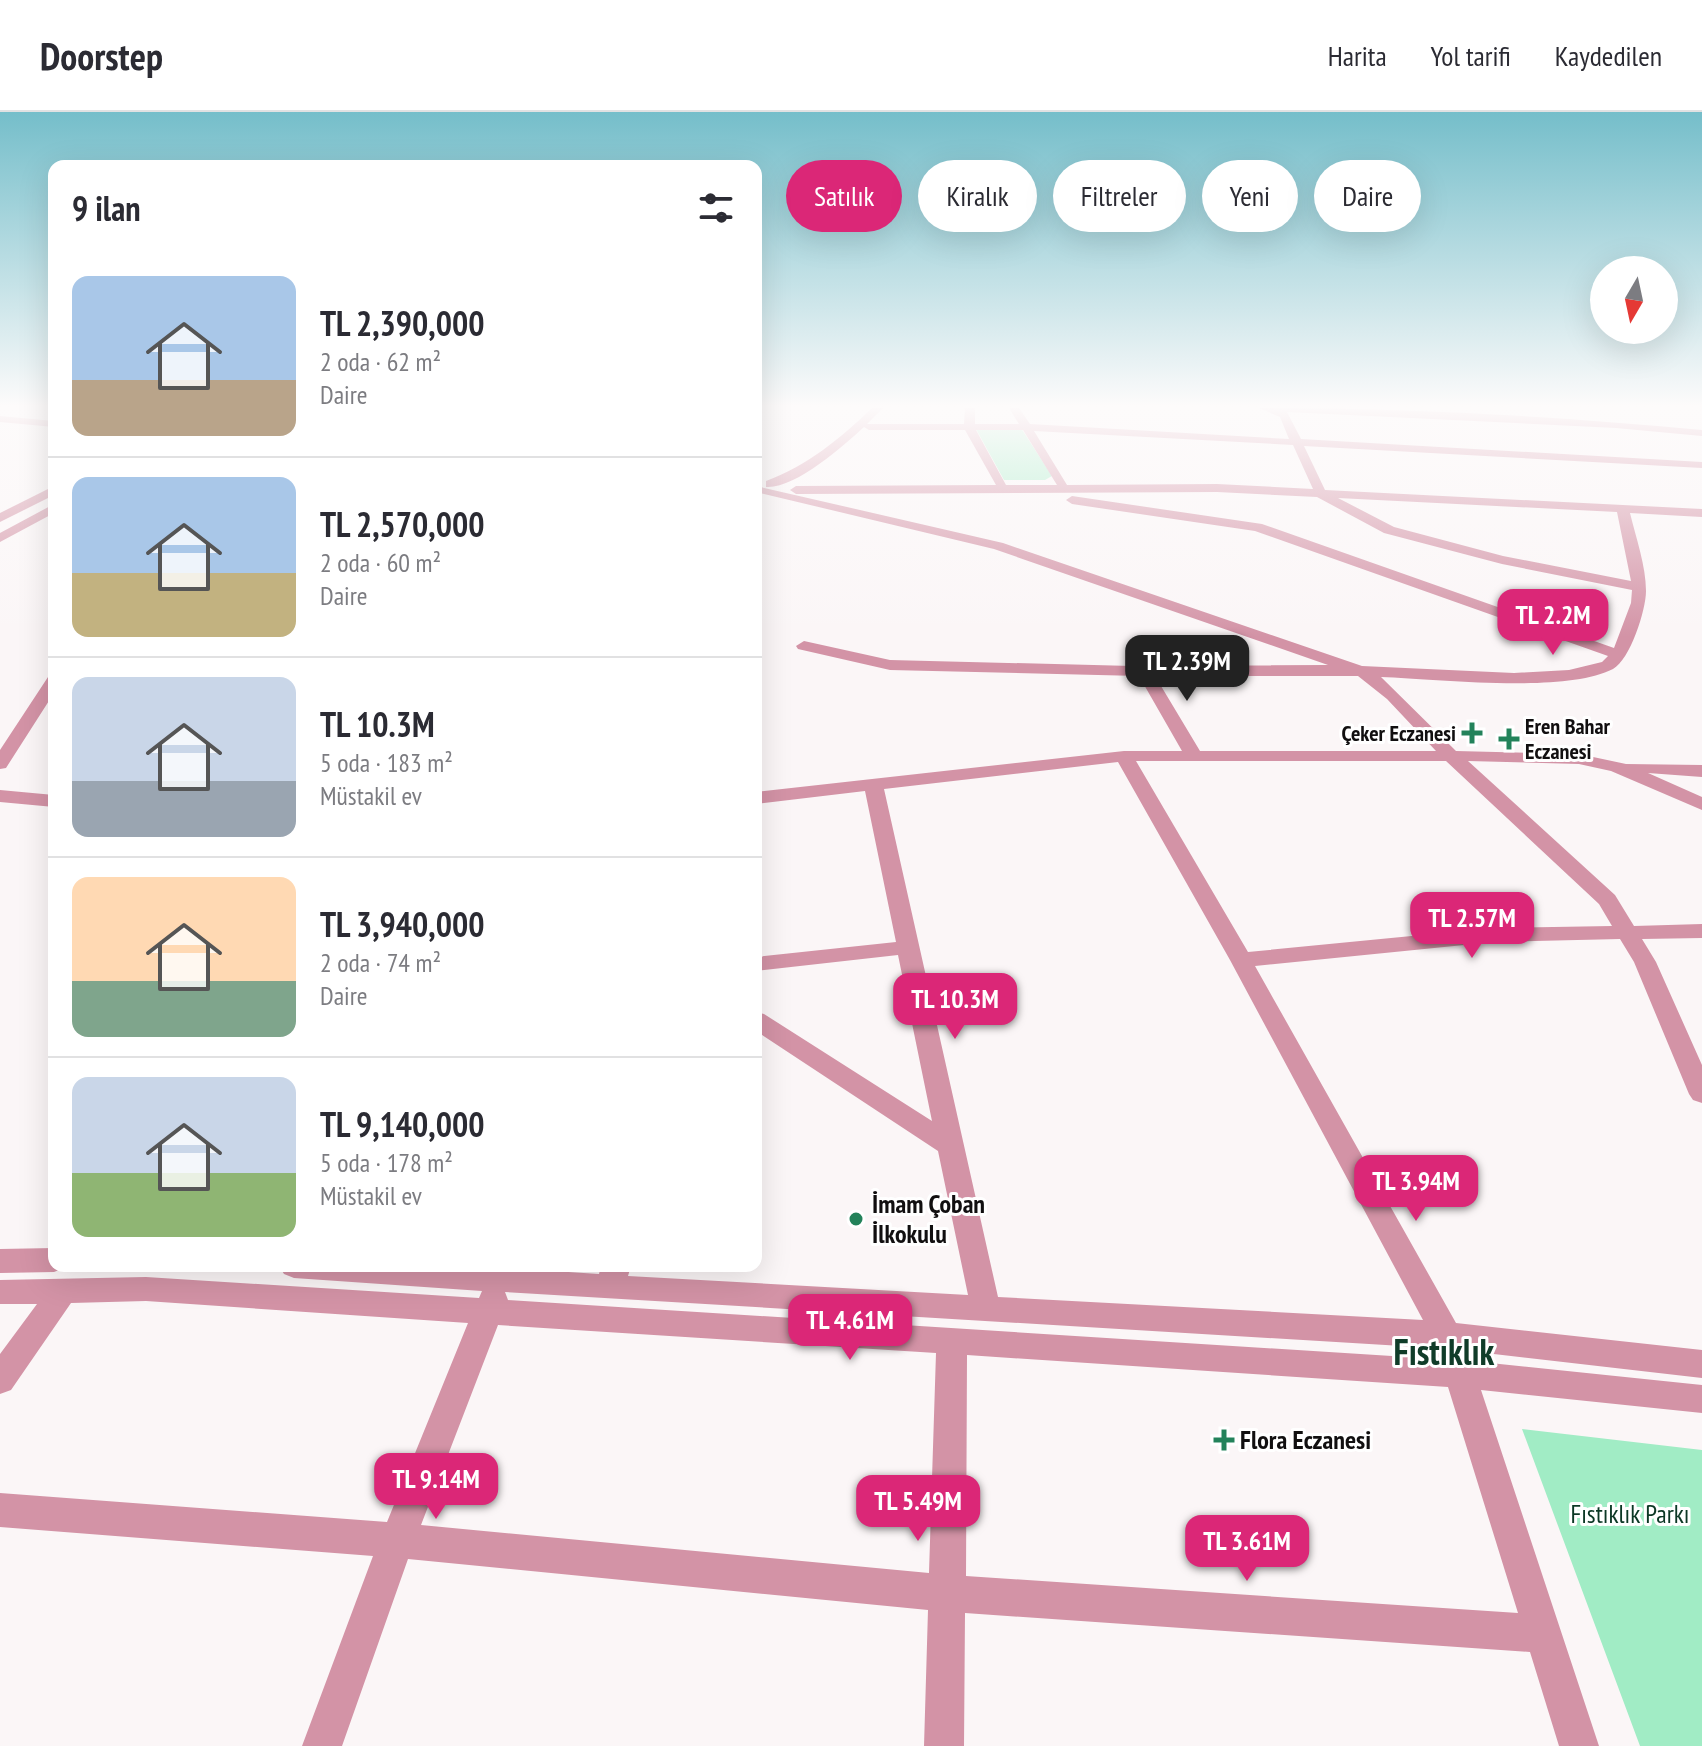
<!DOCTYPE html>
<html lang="tr">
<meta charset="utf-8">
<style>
:root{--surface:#fff;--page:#f2f2f3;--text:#2b2b33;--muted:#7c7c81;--line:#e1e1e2;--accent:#db2777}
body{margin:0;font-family:"PT Sans Narrow",sans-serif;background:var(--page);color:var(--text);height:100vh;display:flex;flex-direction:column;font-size:30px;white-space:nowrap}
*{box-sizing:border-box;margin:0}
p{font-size:26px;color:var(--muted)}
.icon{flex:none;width:44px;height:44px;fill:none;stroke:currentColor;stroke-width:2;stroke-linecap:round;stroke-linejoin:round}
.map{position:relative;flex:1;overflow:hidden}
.side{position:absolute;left:48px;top:48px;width:714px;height:1112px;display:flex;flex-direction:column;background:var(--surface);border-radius:16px;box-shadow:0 8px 32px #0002}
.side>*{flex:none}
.hud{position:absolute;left:786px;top:48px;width:760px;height:72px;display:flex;gap:16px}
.needle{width:52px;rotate:189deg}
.fabs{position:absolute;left:1590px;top:144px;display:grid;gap:16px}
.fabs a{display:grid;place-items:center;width:88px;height:88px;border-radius:50%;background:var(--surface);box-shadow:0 8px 32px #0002;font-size:40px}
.price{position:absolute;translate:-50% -68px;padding:0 18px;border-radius:16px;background:var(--accent);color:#fff;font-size:26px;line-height:52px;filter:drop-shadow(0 2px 4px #0008)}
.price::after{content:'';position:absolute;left:50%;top:48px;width:24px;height:18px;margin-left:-12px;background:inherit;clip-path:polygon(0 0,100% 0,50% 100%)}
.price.on{background:#222;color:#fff}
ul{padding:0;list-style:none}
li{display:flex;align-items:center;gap:24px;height:200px;padding:0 24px}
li+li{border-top:2px solid var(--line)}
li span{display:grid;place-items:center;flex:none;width:224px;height:160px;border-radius:16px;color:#555}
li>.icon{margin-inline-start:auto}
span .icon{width:96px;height:96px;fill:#fffc;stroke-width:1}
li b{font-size:34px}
h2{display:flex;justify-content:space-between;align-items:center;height:96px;padding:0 24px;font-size:34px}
.pill{padding:0 28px;border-radius:36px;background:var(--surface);box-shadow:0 8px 32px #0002;font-size:28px;line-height:72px}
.pill.on{background:var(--accent);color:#fff}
header{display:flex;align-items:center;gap:48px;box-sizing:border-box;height:112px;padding:0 40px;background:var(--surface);border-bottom:2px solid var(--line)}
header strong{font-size:38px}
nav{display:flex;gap:44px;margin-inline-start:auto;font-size:28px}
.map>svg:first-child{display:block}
.green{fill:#a1ecc5}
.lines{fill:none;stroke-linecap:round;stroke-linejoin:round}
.minor{fill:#d393a6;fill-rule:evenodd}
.poi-dot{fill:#23825a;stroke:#fff;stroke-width:3}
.labels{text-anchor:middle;stroke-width:6;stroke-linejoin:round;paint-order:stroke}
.poi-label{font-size:22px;font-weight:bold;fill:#110f10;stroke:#fff;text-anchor:start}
.near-poi-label{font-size:26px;font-weight:bold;fill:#110f10;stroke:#fff;text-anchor:start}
.near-park-label{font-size:26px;fill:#0c3825;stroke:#fff}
.near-district-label{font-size:36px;font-weight:bold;fill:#103c29;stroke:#fff}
</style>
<header>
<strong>Doorstep</strong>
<nav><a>Harita</a><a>Yol tarifi</a><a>Kaydedilen</a></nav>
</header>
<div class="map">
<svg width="1702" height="1634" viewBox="0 0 1702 1634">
<rect width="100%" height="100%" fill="#fbf6f7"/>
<path class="green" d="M1021,316l31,48 -7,4h-41l-28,-51z
M1522,1317l180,21v296h-62z"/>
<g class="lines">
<path class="minor" d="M872,296h11l-16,16h97l1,-16h10v16h44l-10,-16h10l11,16 259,15 -9,-22 -21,-9c147,0 296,8 443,22v6l-86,-8 -329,-16 14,27 401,23v6l-398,-22 21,44 377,19v8l-72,-4c6,25 16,53 16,78 0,19 -16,69 -33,78 -49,25 -175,10 -232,8l75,74 123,3 47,10 76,1v12l-54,-4 54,24v13l-91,-39 -32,-7 -111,-3 147,134 19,31 68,-2v14l-60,1 14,23 46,103v38l-9,-3 -4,-6 -55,-132 -14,-23 -126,3 -239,24 201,357 246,27v28l-234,-27 3,10 231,24v28l-221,-23 118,356h-40l-29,-94 -565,-39 -1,133h-40l4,-136 -520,-51 -66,187h-40l71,-190 -373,-29v-34l387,29 81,-199 -322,-22 -75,2 -60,87 -11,4v-40l37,-50h-37v-24l146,-3 333,21 3,-7 -188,-13 -10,-4 -5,-8h198l122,8 2,-8h30l-3,10 340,19 -30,-144 -182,-120v-19l8,2 168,107 -34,-166 -142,16v-14l140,-15 -31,-151 -109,13v-12l368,-41h58l-43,-75 -249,-6 -92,-21 -2,-3 8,-5 86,19 242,6 196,-1 -334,-116 -238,-57v-6l247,57 359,123 152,7 55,-3 33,-8 6,-6 -353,-125 -183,-27 -6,-4 6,-4 190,28 352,124 17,-45 1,-13 -130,-26 -118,-31 -67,-36 -100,-5 -421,2 -6,-4 6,-4 200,-1 -31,-55h-96l-5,-3c-21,19 -69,62 -98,60v-6c41,-15 75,-43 106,-73zM976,318h47l34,55h-51zM1034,319l259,14 20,44 -96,-5 -150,1zM1338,386l279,14 14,69 -128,-25 -109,-29zM1155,564h203l29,23 49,52h-236zM1136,649h310l153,143 13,22 -118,2 -246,24zM1118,650l112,198 193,360 -425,-23 -114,-508zM505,1180l930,56 4,11 -931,-59zM498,1213l438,28 -7,220 -508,-48zM967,1243l481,32 70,226 -552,-37z
M0,304l54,5v6l-54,-5z
M54,374v9l-54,27v-9z
M54,392v9l-54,29v-9z
M54,563v18l-48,75 -6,1v-19l48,-73z
M0,678l54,5v12l-54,-5z
M54,1136v18h12l-2,2 -10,4 -54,1v-24z"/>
</g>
<linearGradient id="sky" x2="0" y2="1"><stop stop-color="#75beca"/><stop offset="0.56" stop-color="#fdfbfb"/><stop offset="1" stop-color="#fdfbfb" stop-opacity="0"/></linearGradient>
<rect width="1702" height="525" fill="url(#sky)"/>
<g class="poi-dot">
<path d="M1468 609h8v8h8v8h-8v8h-8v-8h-8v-8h8z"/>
<path d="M1505 615h8v8h8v8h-8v8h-8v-8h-8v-8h8z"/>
<circle cx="856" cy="1107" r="8"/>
<path d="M1220 1316h8v8h8v8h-8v8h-8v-8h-8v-8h8z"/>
</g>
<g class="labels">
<g class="poi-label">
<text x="1525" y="622">Eren Bahar<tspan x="1525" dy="25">Eczanesi</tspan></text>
<text x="1456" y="629" text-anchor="end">Çeker Eczanesi</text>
</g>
<g class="near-poi-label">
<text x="872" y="1101">İmam Çoban<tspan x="872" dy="30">İlkokulu</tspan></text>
<text x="1240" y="1337">Flora Eczanesi</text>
</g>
<g class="near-park-label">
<text x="1630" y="1411">Fıstıklık Parkı</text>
</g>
<g class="near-district-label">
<text x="1444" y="1253">Fıstıklık</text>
</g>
</g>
</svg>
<div class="fabs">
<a><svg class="needle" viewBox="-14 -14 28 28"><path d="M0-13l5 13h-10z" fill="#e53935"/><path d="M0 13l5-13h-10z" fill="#7c7c81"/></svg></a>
</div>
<b class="price" style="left:1553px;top:545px">TL 2.2M</b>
<b class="price on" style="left:1187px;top:591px">TL 2.39M</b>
<b class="price" style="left:1472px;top:848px">TL 2.57M</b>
<b class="price" style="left:955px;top:929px">TL 10.3M</b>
<b class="price" style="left:1416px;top:1111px">TL 3.94M</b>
<b class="price" style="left:850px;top:1250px">TL 4.61M</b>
<b class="price" style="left:436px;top:1409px">TL 9.14M</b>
<b class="price" style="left:918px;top:1431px">TL 5.49M</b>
<b class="price" style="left:1247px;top:1471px">TL 3.61M</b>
<div class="hud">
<a class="pill on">Satılık</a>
<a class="pill">Kiralık</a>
<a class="pill">Filtreler</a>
<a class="pill">Yeni</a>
<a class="pill">Daire</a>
</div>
<section class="side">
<h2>9 ilan<svg class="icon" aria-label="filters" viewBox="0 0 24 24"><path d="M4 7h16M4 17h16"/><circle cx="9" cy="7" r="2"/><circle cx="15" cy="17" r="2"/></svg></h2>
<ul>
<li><span style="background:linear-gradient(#a9c7e8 65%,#b9a48a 0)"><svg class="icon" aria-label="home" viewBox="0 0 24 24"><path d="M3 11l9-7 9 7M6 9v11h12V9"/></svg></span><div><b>TL 2,390,000</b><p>2 oda · 62 m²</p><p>Daire</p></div></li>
<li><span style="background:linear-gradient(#a9c7e8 60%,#c2b280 0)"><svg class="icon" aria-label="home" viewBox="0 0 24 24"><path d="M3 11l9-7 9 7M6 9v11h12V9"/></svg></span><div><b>TL 2,570,000</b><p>2 oda · 60 m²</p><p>Daire</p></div></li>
<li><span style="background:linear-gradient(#c9d6e8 65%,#9aa5b1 0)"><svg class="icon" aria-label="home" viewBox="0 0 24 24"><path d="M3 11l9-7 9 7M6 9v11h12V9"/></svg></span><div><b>TL 10.3M</b><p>5 oda · 183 m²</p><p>Müstakil ev</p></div></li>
<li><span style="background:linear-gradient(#ffd9b3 65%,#7fa58c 0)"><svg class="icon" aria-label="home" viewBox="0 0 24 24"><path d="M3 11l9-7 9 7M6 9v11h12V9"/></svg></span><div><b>TL 3,940,000</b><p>2 oda · 74 m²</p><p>Daire</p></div></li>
<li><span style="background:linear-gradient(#c9d6e8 60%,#8fb573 0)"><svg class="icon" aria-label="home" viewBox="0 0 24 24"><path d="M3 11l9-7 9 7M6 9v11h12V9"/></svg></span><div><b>TL 9,140,000</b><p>5 oda · 178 m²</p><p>Müstakil ev</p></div></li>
</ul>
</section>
</div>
